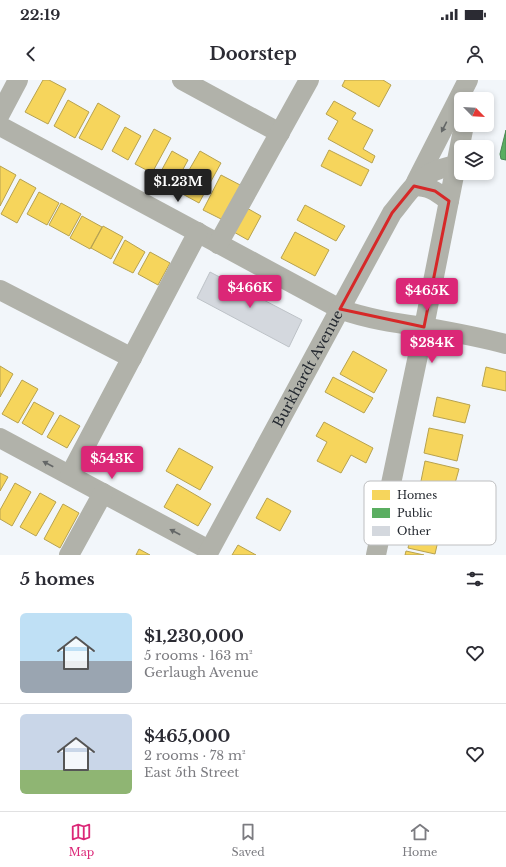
<!DOCTYPE html>
<meta charset="utf-8">
<style>
:root{--surface:#fff;--page:#f2f2f3;--text:#2b2b33;--muted:#7c7c81;--line:#e1e1e2;--accent:#db2777}
body{margin:0;font-family:"Libre Baskerville",serif;background:var(--page);color:var(--text);height:100vh;display:flex;flex-direction:column;font-size:15px;white-space:nowrap}
*{box-sizing:border-box;margin:0}
p{font-size:13px;color:var(--muted)}
.icon{flex:none;width:22px;height:22px;fill:none;stroke:currentColor;stroke-width:2;stroke-linecap:round;stroke-linejoin:round}
.map{position:relative;height:475px;overflow:hidden}
.side{display:flex;flex-direction:column;background:var(--surface);flex:1}
.side>*{flex:none}
.needle{width:26px;rotate:114deg}
.fabs{position:absolute;left:454px;top:12px;display:grid;gap:8px}
.fabs a{display:grid;place-items:center;width:40px;height:40px;border-radius:6px;background:var(--surface);box-shadow:0 2px 6px #0003;font-size:20px}
.price{position:absolute;translate:-50% -34px;padding:0 9px;border-radius:4px;background:var(--accent);color:#fff;font-size:13px;line-height:26px;filter:drop-shadow(0 1px 2px #0008)}
.price::after{content:'';position:absolute;left:50%;top:24px;width:12px;height:9px;margin-left:-6px;background:inherit;clip-path:polygon(0 0,100% 0,50% 100%)}
.price.active{background:#222;color:#fff}
ul{padding:0;list-style:none}
li{display:flex;align-items:center;gap:12px;height:100px;padding:0 20px}
li+li{border-top:1px solid var(--line)}
li span{display:grid;place-items:center;flex:none;width:112px;height:80px;border-radius:6px;color:#555}
li>.icon{margin-inline-start:auto}
span .icon{width:48px;height:48px;fill:#fffc;stroke-width:1}
li b{font-size:17px}
h2{display:flex;justify-content:space-between;align-items:center;height:48px;padding:0 20px;font-size:17px}
.status{display:flex;justify-content:space-between;align-items:center;height:28px;padding:0 20px;background:var(--surface);direction:ltr}
.status svg{height:11px;fill:currentColor}
header{display:flex;justify-content:space-between;align-items:center;height:52px;padding:0 20px;background:var(--surface);font-size:18px;font-weight:700}
.dock{display:flex;justify-content:space-around;align-items:center;height:56px;border-top:1px solid var(--line);background:var(--surface);font-size:11px;color:var(--muted)}
.dock a{display:grid;justify-items:center;gap:2px}
.dock .active{color:var(--accent)}
.map>svg:first-child{display:block}
.homes{fill:#f6d55c;stroke:#b7a24f}
.public{fill:#5aae61;stroke:#4a8653}
.building{fill:#d4d8de;stroke:#bdc2c7}
.lines{fill:none;stroke-linecap:round;stroke-linejoin:round}
.minor{stroke:#b1b2aa;stroke-width:20}
.oneway{fill:#646767}
.marked{fill:none;stroke:#d62828;stroke-width:3;stroke-linejoin:round}
.labels{text-anchor:middle;stroke-width:4;stroke-linejoin:round;paint-order:stroke}
.street-label{font-size:14px;fill:#252a31;stroke:#fff}
.key{fill:#fff;stroke:#bebfc1;stroke-width:1}
.key-label{font-size:11px;fill:#252a31}
</style>
<div class="status"><b>22:19</b><svg viewBox="0 0 49 12"><path d="M0 12V9h3v3zM5 12V6h3v6zM10 12V3h3v9zM15 12V0h3v12zM26 1h20v11H26zM47 4h2v5h-2z"/></svg></div>
<header><svg class="icon" aria-label="back" viewBox="0 0 24 24"><path d="M15 5l-7 7 7 7"/></svg>Doorstep<svg class="icon" aria-label="person" viewBox="0 0 24 24"><circle cx="12" cy="8" r="4"/><path d="M4 21q1-7 8-7t8 7"/></svg></header>
<div class="map">
<svg width="506" height="475" viewBox="0 0 506 475">
<rect width="100%" height="100%" fill="#f2f6fa"/>
<path class="homes" d="M43,0h6l17,9 -18,35 -23,-12z
M345,0h38l8,5 -12,22 -37,-21z
M68,20l21,12 -14,26 -21,-12z
M334,21l22,12 -4,6 21,11 -10,19 12,7 -3,7 -44,-24 10,-18 -12,-7z
M98,23l22,13 -18,34 -23,-12z
M125,47l16,9 -13,24 -16,-9z
M154,49l17,9 -19,35 -17,-9z
M329,70l40,20 -8,16 -40,-20z
M172,71l16,9 -13,24 -16,-9z
M200,71l21,12 -22,40 -22,-12z
M0,86l16,9 -16,31z
M221,95l23,12 -19,34 -22,-11z
M20,99l16,9 -19,35 -16,-9z
M39,112l20,11 -12,22 -20,-11z
M61,123l20,11 -12,22 -20,-11z
M305,125l40,21 -9,15 -39,-21z
M245,127l16,9 -13,24 -16,-9z
M82,136l20,11 -12,22 -20,-11z
M103,146l20,11 -12,22 -20,-11z
M295,152l34,18 -14,26 -34,-18z
M125,160l20,12 -12,21 -20,-10z
M150,172l20,11 -12,22 -20,-11z
M353,271l34,19 -13,23 -34,-19z
M0,286l13,8 -13,23z
M486,287l20,5v19l-24,-5z
M333,297l40,21 -9,15 -39,-21z
M22,300l16,9 -20,34 -16,-9z
M437,317l33,8 -5,18 -32,-7z
M34,322l20,11 -12,22 -20,-12z
M60,335l20,11 -13,22 -20,-11z
M324,342l49,26 -7,15 -15,-8 -10,18 -24,-12 10,-19 -11,-6z
M429,348l34,7 -6,26 -33,-8z
M179,368l34,19 -13,23 -34,-19z
M425,381l34,8 -7,25 -32,-8z
M0,393l8,4 -8,14z
M15,403l16,9 -19,34 -12,-7v-9z
M177,404l34,20 -13,22 -34,-19z
M40,413l16,9 -20,34 -16,-9z
M267,418l24,13 -11,20 -24,-13z
M63,424l16,9 -19,35 -16,-9z
M413,446l27,6 -5,22 -27,-6z
M238,465l18,10h-24z
M139,469l11,6h-14z
M406,471l18,4h-19z"/>
<path class="public" d="M506,50v30l-5,-1 -1,-5z"/>
<path class="building" d="M210,192l92,48 -13,27 -92,-49z"/>
<g class="lines">
<g class="minor">
<path d="M182,0l98,53"/>
<path d="M0,34l18,-34"/>
<path d="M0,46l340,183c27,10 56,14 84,18 28,5 55,10 82,17"/>
<path d="M416,102l52,-102"/>
<path d="M414,106c16,0 23,6 35,15"/>
<path d="M218,164l91,-164"/>
<path d="M0,210l132,68"/>
<path d="M0,358l209,112"/>
<path d="M70,395l128,-243"/>
<path d="M69,475l34,-62"/>
<path id="s1" d="M207,475l185,-342c11,-13 22,-31 37,-39 8,-5 17,-7 27,-9"/>
<path d="M376,475l48,-228 40,-202"/>
</g>
</g>
<defs><path id="oneway-solid" d="M-6-.8H1V-3.2L6.5 0L1 3.2V.8H-6Z"/></defs>
<g class="oneway">
<use href="#oneway-solid" transform="translate(444 47) rotate(117)"/>
<use href="#oneway-solid" transform="translate(48 384) rotate(-152)"/>
<use href="#oneway-solid" transform="translate(175 452) rotate(-152)"/>
</g>
<path class="marked" d="M414,106l21,5 14,10 -25,126 -84,-18 52,-96z"/>
<g class="labels">
<g class="street-label">
<text dy="5" stroke="none"><textPath href="#s1" startOffset="212">Burkhardt Avenue</textPath></text>
</g>
</g>
<rect x="364" y="401" width="132" height="64" rx="6" class="key"/>
<rect x="372" y="410" width="18" height="10" fill="#f6d55c"/>
<rect x="372" y="428" width="18" height="10" fill="#5aae61"/>
<rect x="372" y="446" width="18" height="10" fill="#d4d8de"/>
<g class="key-label">
<text x="397" y="419">Homes</text>
<text x="397" y="437">Public</text>
<text x="397" y="455">Other</text>
</g>
</svg>
<div class="fabs">
<a><svg class="needle" viewBox="-14 -14 28 28"><path d="M0-13l5 13h-10z" fill="#e53935"/><path d="M0 13l5-13h-10z" fill="#7c7c81"/></svg></a>
<a><svg class="icon" aria-label="layers" viewBox="0 0 24 24"><path d="M12 4l9 5-9 5-9-5zM3 14l9 5 9-5"/></svg></a>
</div>
<b class="price active" style="left:178px;top:123px">$1.23M</b>
<b class="price" style="left:250px;top:229px">$466K</b>
<b class="price" style="left:427px;top:232px">$465K</b>
<b class="price" style="left:432px;top:284px">$284K</b>
<b class="price" style="left:112px;top:400px">$543K</b>
</div>
<section class="side">
<h2>5 homes<svg class="icon" aria-label="filters" viewBox="0 0 24 24"><path d="M4 7h16M4 17h16"/><circle cx="9" cy="7" r="2"/><circle cx="15" cy="17" r="2"/></svg></h2>
<ul>
<li><span style="background:linear-gradient(#bfe0f5 60%,#9aa5b1 0)"><svg class="icon" aria-label="home" viewBox="0 0 24 24"><path d="M3 11l9-7 9 7M6 9v11h12V9"/></svg></span><div><b>$1,230,000</b><p>5 rooms · 163 m²</p><p>Gerlaugh Avenue</p></div><svg class="icon" aria-label="heart" viewBox="0 0 24 24"><path d="M12 20l-8-8c-3-5 5-10 8-4 3-6 11-1 8 4z"/></svg></li>
<li><span style="background:linear-gradient(#c9d6e8 70%,#8fb573 0)"><svg class="icon" aria-label="home" viewBox="0 0 24 24"><path d="M3 11l9-7 9 7M6 9v11h12V9"/></svg></span><div><b>$465,000</b><p>2 rooms · 78 m²</p><p>East 5th Street</p></div><svg class="icon" aria-label="heart" viewBox="0 0 24 24"><path d="M12 20l-8-8c-3-5 5-10 8-4 3-6 11-1 8 4z"/></svg></li>
</ul>
</section>
<nav class="dock">
<a class="active"><svg class="icon" aria-label="map" viewBox="0 0 24 24"><path d="M3 6l6-2 6 2 6-2v14l-6 2-6-2-6 2zM9 4v14M15 6v14"/></svg>Map</a>
<a><svg class="icon" aria-label="saved" viewBox="0 0 24 24"><path d="M7 4h10v16l-5-4-5 4z"/></svg>Saved</a>
<a><svg class="icon" aria-label="home" viewBox="0 0 24 24"><path d="M3 11l9-7 9 7M6 9v11h12V9"/></svg>Home</a>
</nav>
